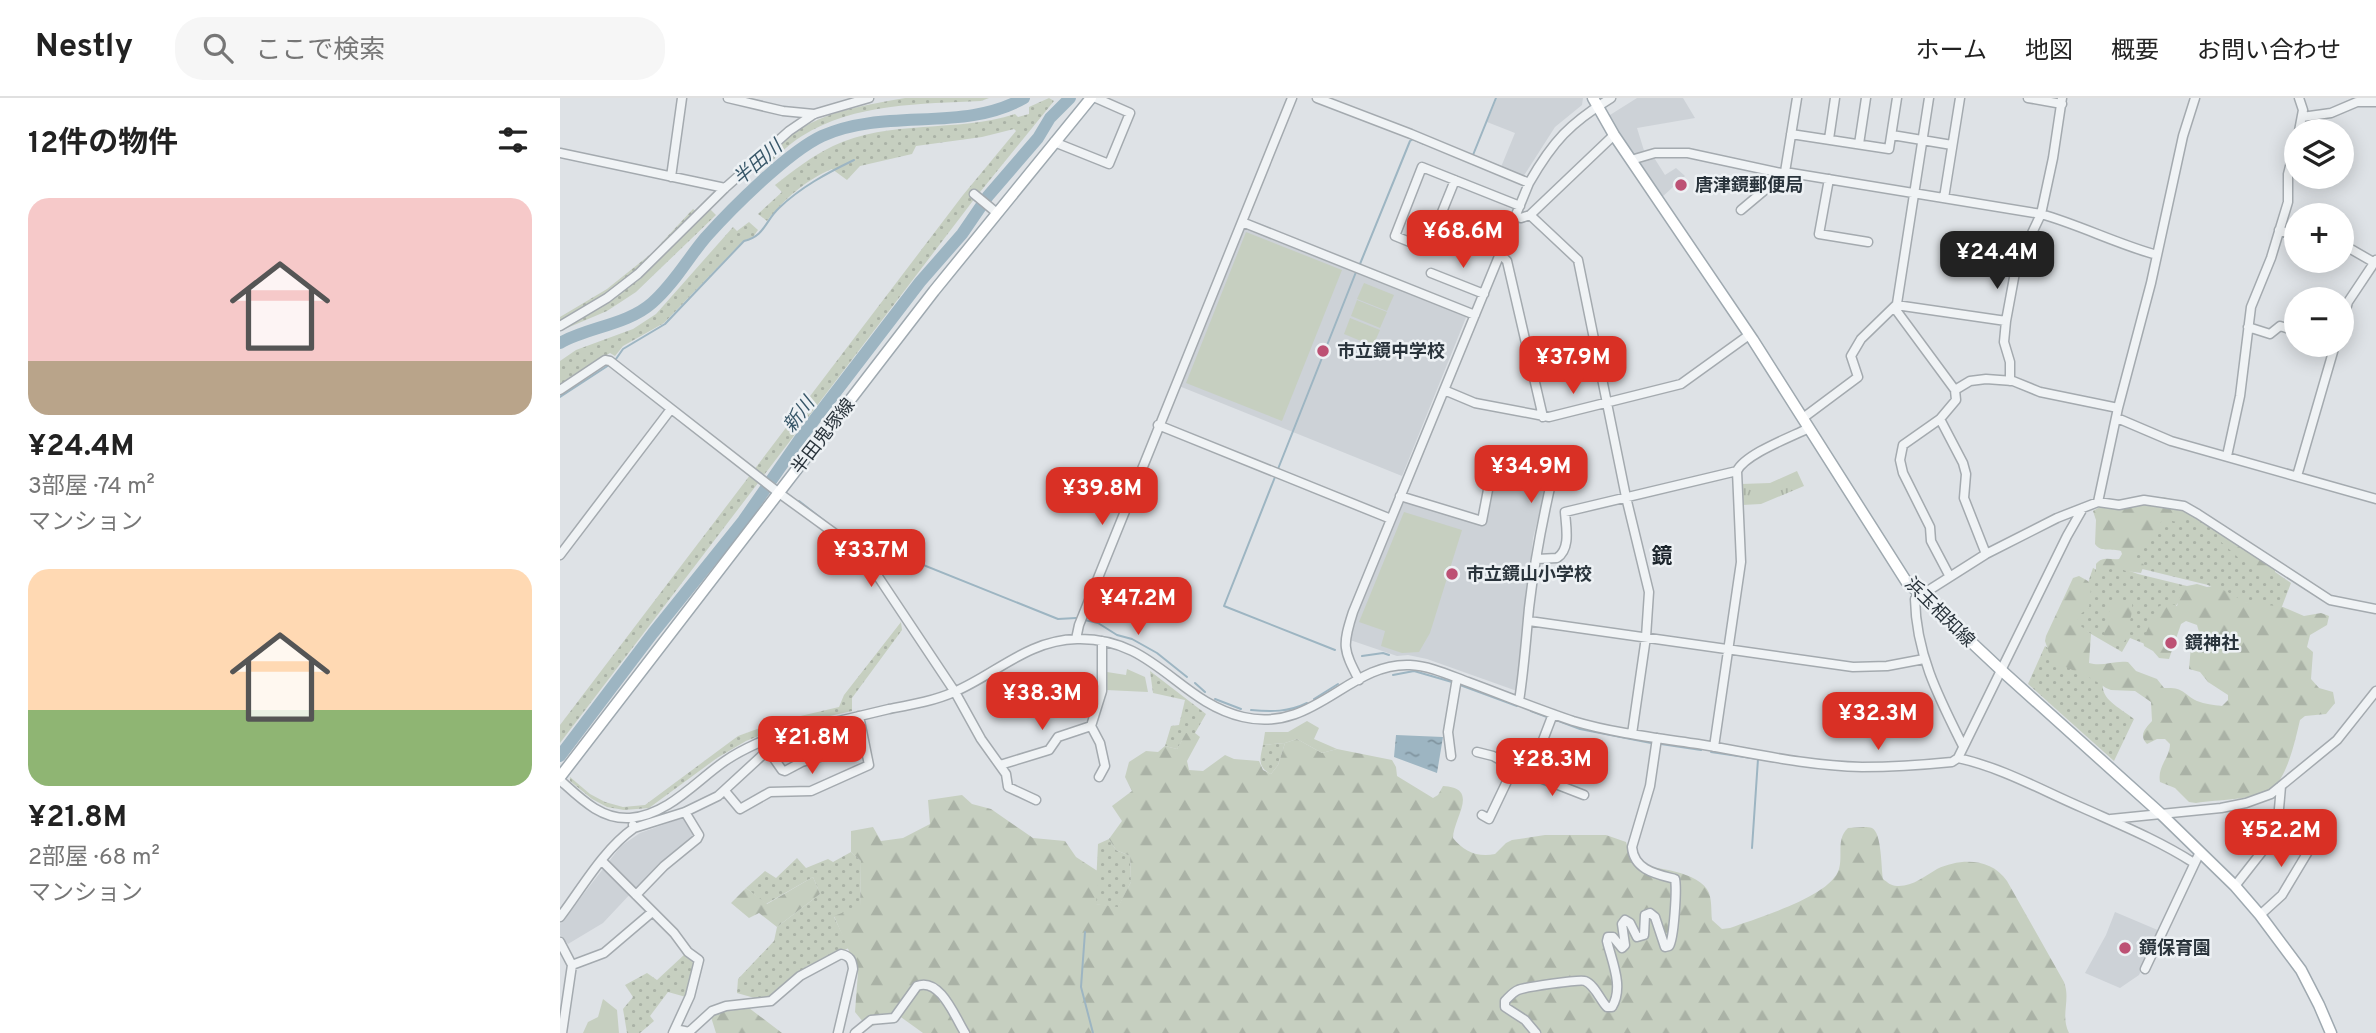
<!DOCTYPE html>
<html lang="ja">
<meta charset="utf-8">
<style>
:root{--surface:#fff;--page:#f6f6f6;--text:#222;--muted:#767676;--line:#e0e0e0;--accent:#d93025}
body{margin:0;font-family:Overpass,"Noto Sans JP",sans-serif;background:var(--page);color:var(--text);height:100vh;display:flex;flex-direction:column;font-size:26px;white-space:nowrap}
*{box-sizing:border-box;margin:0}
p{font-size:23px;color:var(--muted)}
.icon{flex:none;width:38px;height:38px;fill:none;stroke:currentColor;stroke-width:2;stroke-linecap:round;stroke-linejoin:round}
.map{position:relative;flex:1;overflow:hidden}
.sheet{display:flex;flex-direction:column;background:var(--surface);width:560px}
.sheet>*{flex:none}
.fabs{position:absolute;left:1724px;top:21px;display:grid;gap:14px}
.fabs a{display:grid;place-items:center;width:70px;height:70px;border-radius:50%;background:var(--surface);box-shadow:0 4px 18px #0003;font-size:35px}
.price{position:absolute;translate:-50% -60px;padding:0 16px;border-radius:14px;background:var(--accent);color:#fff;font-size:23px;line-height:46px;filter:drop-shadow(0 2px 4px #0008)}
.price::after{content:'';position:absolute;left:50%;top:42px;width:21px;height:16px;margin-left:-10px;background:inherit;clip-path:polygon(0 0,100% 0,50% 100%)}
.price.current{background:#222;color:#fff}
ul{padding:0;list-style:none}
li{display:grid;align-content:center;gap:14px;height:371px;padding:0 28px}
li span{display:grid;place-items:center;height:217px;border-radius:21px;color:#555}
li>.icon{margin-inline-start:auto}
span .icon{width:126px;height:126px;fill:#fffc;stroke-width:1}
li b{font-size:30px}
h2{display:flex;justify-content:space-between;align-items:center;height:84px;padding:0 28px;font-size:30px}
header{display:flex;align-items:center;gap:42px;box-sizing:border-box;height:98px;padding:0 35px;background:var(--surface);border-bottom:2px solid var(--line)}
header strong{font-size:33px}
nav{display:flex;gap:38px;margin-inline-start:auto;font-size:24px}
.search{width:490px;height:63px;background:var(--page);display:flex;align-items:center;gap:18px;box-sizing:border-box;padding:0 24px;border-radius:28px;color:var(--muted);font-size:26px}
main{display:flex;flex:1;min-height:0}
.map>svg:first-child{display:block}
.built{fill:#cdd2d7}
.grass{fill:url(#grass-dots)}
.forest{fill:url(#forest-firs)}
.park{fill:url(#park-tufts)}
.garden{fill:#c6cfc0}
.water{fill:url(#water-ripples)}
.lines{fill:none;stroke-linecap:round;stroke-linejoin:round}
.stream{stroke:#9db5c2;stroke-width:2}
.river{stroke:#9db5c2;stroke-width:12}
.minor-casing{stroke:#a4aaaf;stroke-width:11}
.major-casing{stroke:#9fa9b0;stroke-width:13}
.minor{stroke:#f0f3f5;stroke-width:8}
.major{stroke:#fff;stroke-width:10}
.poi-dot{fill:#bd5174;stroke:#edf1f4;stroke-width:2.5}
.labels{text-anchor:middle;stroke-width:5;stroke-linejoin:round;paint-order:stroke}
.poi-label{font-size:18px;font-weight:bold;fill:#29333b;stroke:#edf1f4;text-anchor:start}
.street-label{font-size:18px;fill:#29333b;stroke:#edf1f4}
.water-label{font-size:19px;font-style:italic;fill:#385769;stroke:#edf1f4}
.quarter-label{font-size:21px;font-weight:bold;fill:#1b242b;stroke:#edf1f4}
</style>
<header>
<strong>Nestly</strong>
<div class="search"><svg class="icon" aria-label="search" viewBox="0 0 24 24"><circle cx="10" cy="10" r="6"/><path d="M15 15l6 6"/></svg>ここで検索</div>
<nav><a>ホーム</a><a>地図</a><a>概要</a><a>お問い合わせ</a></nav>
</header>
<main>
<section class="sheet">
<h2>12件の物件<svg class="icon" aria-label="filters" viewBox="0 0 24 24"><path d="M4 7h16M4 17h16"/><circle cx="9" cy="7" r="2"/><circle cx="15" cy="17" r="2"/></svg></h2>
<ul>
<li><span style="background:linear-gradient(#f6c9c9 75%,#b9a48a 0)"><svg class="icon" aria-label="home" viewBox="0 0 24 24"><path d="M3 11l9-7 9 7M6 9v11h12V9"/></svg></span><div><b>¥24.4M</b><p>3部屋 · 74 m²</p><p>マンション</p></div></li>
<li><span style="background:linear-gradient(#ffd9b3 65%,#8fb573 0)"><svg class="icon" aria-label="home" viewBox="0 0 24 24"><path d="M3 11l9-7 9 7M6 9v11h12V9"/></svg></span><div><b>¥21.8M</b><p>2部屋 · 68 m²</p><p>マンション</p></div></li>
</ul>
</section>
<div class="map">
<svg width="1816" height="935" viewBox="0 0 1816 935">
<defs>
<pattern id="grass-dots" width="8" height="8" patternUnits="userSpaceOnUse" patternTransform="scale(1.75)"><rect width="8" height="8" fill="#c6cfc0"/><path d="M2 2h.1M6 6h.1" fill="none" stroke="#aab2a6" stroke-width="1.8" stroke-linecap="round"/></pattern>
<pattern id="forest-firs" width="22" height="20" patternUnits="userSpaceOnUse" patternTransform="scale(1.75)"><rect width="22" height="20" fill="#c6cfc0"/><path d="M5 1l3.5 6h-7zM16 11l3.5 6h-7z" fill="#aab2a6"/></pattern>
<pattern id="park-tufts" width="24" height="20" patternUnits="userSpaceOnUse" patternTransform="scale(1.75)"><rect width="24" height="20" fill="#c6cfc0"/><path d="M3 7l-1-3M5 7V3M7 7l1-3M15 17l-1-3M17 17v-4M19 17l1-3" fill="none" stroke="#aab2a6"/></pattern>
<pattern id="water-ripples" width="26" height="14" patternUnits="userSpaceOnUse" patternTransform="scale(1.75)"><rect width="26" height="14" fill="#9db5c2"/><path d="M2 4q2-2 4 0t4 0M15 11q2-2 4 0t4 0" fill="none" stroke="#80949f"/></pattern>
</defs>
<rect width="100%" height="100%" fill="#dee2e6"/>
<path class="built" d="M937,0h86l-1,7 -27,22 -32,50 -22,-10 14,-34 -28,-11z
M1077,0h46l12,20 -58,10 9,29 7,-1 12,19 11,-7 9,8 -24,22 -51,-79v-4z
M685,127l222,90 -65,161 -223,-90z
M936,374l48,9 3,2 -14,55 -16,153 -90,-32 -19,-4 -11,1 -47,-16 8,-27 46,-111 2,-1 79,24z
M125,719l12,19 -60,56 -3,-2 -31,33 -35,21 -8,-9v-11l61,-78 19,-13z
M1555,814l45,19 -21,44 -19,13 -35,-15 21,-38z"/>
<path class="grass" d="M345,0h84l-8,3c-59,3 -127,2 -179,35 -15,9 -28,24 -41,35l-7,-5c51,-51 84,-56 151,-68z
M489,0l5,3 -82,101 -412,541v-18l403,-530 53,-64 -2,-2 -32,8 -66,9 -4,8 -52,12 -13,14 -15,-11c-25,10 -49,31 -65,52l-9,-7 24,-22 -7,-7c19,-15 37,-29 58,-39 56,-27 124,-13 182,-32l3,3 11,-3v-7z
M133,111l9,6 8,-6 6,6 -80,77 -29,19 -47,20v-14l47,-28 45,-36z
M189,124l9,8 -5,7 -10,4 -79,82 -41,23 -8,10 -5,-3 -50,32v-24l16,-11 57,-21 23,-15 77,-87 4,4z
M1607,409l24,6 100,70 -10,26 -44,-8 -29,-16 -78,-19 1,-11z
M1550,466l28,10 53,13 -46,57 -15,-6 -8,14 -48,-28 19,-56 10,5z
M341,524l1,8 -50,68v13l-71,16 -35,14 -29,17 -68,50 -25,2 -17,-3 -15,-8 -22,-18v-4l20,17 15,8 18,5 22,-2 93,-69 41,-15 60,-14 5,-12z
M1485,548l58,37c-3,17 19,26 31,36l-20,42 -86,-77z
M590,573l56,43 -11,19 -9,1 -9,15 -12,-3 6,-20 8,-1 6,-25 -32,-7z
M725,645l-7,22 -7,9c-14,-7 -11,-16 -8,-29z
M549,741l7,11 14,6 1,26 -13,26 -23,-4 3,-60z
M291,754l10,9 -1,46 -26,10 15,31 -42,18 -42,35 -28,-8 1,-14 36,-38 3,-14 43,-33 -7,-17 -47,27 -20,-16 19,-17 11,7 21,-20 9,10 22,-9 5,3z
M125,856l11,12 -10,31 -18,-5 -18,24 4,5 -14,12h-13l-4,-24 10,-12 -8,-12 22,-12 10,7z"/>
<path class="forest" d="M1578,399c19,1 40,-4 48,16l-3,7 -6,2 -14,-3 -15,24 -12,9 -1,4 9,9 -3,8 -15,-2 -13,-5 -10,9 -7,1v-12c7,-8 13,-4 23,-5l3,-5 -1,-3c-9,-3 -20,2 -26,-7l1,-24 -3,-9 10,-6z
M1659,432l56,34v8l-3,2 -11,-2 -9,-9 -11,-3 -21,-19 -3,-7z
M1519,478l9,5 3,7 -2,20 -10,7 -2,8 14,11 -2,29c14,4 25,-3 39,-1l8,9 21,8 7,9c20,-1 18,5 33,13 8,3 16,4 25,5l6,-6v-5l-20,-13 -8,-10 -11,-3 2,-23 8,-14 -2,-7 -11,-4 -5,3 -12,35 -10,-1 -6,-7 -9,-5 -1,-7 15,-32 9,-5 10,4 5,-19 15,-3 10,3 10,-1 28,16 38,5 21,9 17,-3 8,3 -2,9 -17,10 -3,12 6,5 -2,27 8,9 14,4 2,11 -9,11 -21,2 -5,4c-4,17 -13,60 -29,69 -22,12 -51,10 -75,14l-7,-1 -14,-14 -15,-6c-3,-16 10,-24 10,-38l-5,-5h-8l-10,5c-9,-9 -1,-16 5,-23l-1,-19 -16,-11 -24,-1 -5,-2 -12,-8 -39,-18 -6,-9 -4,-12 1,-5 27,-58z
M1567,503l5,3c1,8 -1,10 -2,18 -3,11 1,17 -12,24l-11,-4 -3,-4v-12l5,-3v-11l4,-8z
M626,635h9l5,4 -13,24 2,9 14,1 22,-16 9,4 25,2 4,9 8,4 7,-9 7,-22 12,-4 25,14 15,-4 55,11 4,7 1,9 36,22 5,-3 5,-9c38,2 10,32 10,52 10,13 25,20 42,16l11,-11 6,-3 33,-5h61l20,7 7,22c21,4 67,7 76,29 3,8 2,19 3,27l10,9 8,-1c26,-10 101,-31 109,-59 4,-14 -3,-30 9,-41 7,0 17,-2 24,0 10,5 9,40 11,51 4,3 8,7 14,7 15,1 28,-10 40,-17 24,-11 54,-11 70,12l57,101c7,18 -4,33 5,51h-1146l-25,-18 -30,13 -13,-16 3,-40 -24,-56 26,-10 1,-45 -10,-9v-21l22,-4 8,14 22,-3 27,-14 -2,-24 34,-5 10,9 19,5 42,29 32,3 11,16 23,15 -3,32 22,3 13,-25 -1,-26 -14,-6 -7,-11 13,-18 -10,-15 20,-15 -7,-14 4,-15 17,-11 12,1 7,-6 12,3z
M253,779l7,17 -43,33 -18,-14 -10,5 -18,-15 15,-15 21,16z
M189,910l33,25h-66l-5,-16 10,-5z"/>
<path class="park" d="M1237,373l7,15 -43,18 -19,1 -1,-21 29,-1z"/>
<path class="garden" d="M686,134l96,38 -60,151 -96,-38z
M804,185l30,12 -7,16 -30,-12z
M797,202l30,12 -7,16 -29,-12z
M790,220l30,12 -7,16 -29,-12z
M844,414l58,18 -32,103 -11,19 -17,1 -21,-7 4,-15 -26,-9z
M567,571l18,8 3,15 -42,-2 1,-18 19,3z
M747,623l12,7 -5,11 23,10 -15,4 -25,-14 -12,4 -22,2 2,-13h23z
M43,901l14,11 2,23h-36l5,-11 10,-5z"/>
<path class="water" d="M836,637l47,2 -6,36 -43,-16z"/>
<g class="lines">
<path class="stream" d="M913,57l23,-57
M800,166l50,-123 3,-2 11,5
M56,261l7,-10 42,-25 79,-83c21,-5 21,-20 35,-33 22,-21 48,-35 75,-48
M0,299l49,-32
M718,371l78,-197
M715,379l-51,129 111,44
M239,403l27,21
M279,433l26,11
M311,446l187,75 18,-1
M525,522l13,3 19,12 15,4 25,14 30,24
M802,558l21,-3 6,2
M833,577l21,-4 38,11
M635,585l10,9
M900,587l57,21
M655,601l26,10
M754,601l24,-15
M691,612c20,2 38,2 56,-7
M971,613l16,6
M996,622l24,9 71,14
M1101,646l40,6
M1151,654l47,7 -6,89
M525,834l-4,55 12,46"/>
<path class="river" d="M0,245c28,-16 67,-18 92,-40 22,-19 36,-45 54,-66 26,-29 82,-85 116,-101 65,-29 141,-3 202,-38
M0,658l93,-123 90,-112 59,-85 118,-154 42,-48 26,-38 50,-58 12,-20 20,-20"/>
<defs>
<path id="minor" d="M168,0l55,13 31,3
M757,0l94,36 118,49
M1369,0l-33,212 59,80 1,10 -16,19 -37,26 -3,15 3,13 27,54 1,14 19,36
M1468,0l34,6
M1742,19l29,-4 26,-11h19
M1739,33l4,-21 -4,-12
M1231,36l98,15 8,-51
M1332,37l60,10
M1269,41l6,-41
M494,44l55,22 21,-51 -34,-15
M1299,46l7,-46
M0,55l165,35
M1071,62l24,-7h33l93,20 4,-1 256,42c39,11 76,30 116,41
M1225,74l12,-74
M111,79l11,-79
M1269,81l-10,55 49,8
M895,82l-28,69 -32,-13 27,-69 98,39
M414,96l23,19
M1384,100l16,-100
M1181,112l31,-26 -2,-13
M970,117l48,45 48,237 23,95 -3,45 -14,97
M955,118l6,2 9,-3 84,-80
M682,124l233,93
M1719,132l17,5
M1782,146l33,19
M940,156l7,7 36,156
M871,175l53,21
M1782,226l6,-22 28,-42
M0,228l47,-28 31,-24 87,-86 64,-57 25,-17 55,-16
M1688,229l22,7 10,-8 16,5
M1450,283v-19l-6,-20 2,-21 10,-54 25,-53 12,-56 9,-60
M0,292l45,-30 5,1 169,132 84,61 92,138 26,47 25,35 2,13 28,13
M884,292l31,13 74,14 132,-33 68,-49
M1395,292l15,-9 16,-2 27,2 27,11 78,16
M1243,320l55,-41 -7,-21 10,-17 35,-34 110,16
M1557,320l54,23 205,58
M1380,321l23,44 3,11 -2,24 22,56
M598,327l233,94
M1667,358l13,-60 11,-89 20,-49 17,-56v-28l8,-31
M1737,378l38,-131
M840,398l82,25 10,-52 60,10c-10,43 -18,86 -23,129 -3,31 -5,62 -10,93
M1538,404l20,-94 33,-125 32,-147 12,-38
M0,457l111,-146
M977,461l20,-1c14,-9 9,-31 8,-46l172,-41
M969,523l324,46 34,-1 37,-7
M516,541l3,-14 213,-527
M799,582c-16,-31 -17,-34 -6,-68l176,-429c24,-42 41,-60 82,-85
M1403,648c-24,-48 -47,-92 -48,-147l71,-45 71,-36 41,-16 21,3 25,-5 40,6 14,8 132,86 46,9
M1154,649l27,-185 -4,-91c8,-17 54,-34 72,-43
M208,652l14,20 3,1 17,-9 39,-11 -8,-29
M917,654l16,4 24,13
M891,658l-3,-24 9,-54
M1398,660c45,10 83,32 125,50 38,17 75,32 111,55
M440,667l49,-15 9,-13 33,-11
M970,676l54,21
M539,679l6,-11 -5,-23 -9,-17 11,-35v-50
M0,682c20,18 41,40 70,38 38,-3 66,-37 95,-57 10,-7 22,-13 33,-18 14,-7 29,-9 43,-13 29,-7 59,-14 88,-21 21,-4 45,-8 65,-17 42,-18 74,-52 123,-53 77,-2 101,63 166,78 71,17 106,-55 167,-52 20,1 39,10 58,17 35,13 69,27 105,39 40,12 84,17 125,23 54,9 109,22 164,23 30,0 60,-2 90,-5l6,-4 109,-222 16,-28
M165,693l15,18 30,-17 41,-1 58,-26 -10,-49
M922,717l7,4 21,-44 7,-6 13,5 23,-60
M1551,721l110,-11 25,-5 25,-9 66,-54 39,-49
M74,730l51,-16 33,-16 50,-46 3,-4 -2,-8
M42,763l72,72 14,19 11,8 -9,36 -17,37
M1675,788l40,-51c3,-8 5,-38 6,-49
M76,797l28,-29 33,-27 2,-4 -14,-23
M1700,817l22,-20 30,-50 -33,-20
M0,819c22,-29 43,-67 74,-89l-1,-3
M0,844l12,23 -10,68
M12,867l32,-12 47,-40
M1585,871l55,-117
M115,931l14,3 23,-21 14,-5 45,-5 29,-25 41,-22c9,2 11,6 12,15l-15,64
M295,935l16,-13 23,-2 23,-32c23,-9 38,31 48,47
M976,935l-11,-13 -20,-13v-6c4,-4 8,-9 13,-11 7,-3 62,-11 67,-9 10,4 15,19 22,26h5c12,-20 0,-45 -5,-66l1,-4h5l9,11 3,-3 -3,-21 3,-4 5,3 7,14 7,-2 1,-20 5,-2 5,4 10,30 4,-1c5,-7 8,-57 6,-67 -19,-5 -41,-9 -43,-32l18,-61 7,-48"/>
<path id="major" d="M1033,0l21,37 139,205 153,241 95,89 159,143 75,73 25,29 41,55 18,35 12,28
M0,679l374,-486 157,-193"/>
</defs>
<use href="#minor" class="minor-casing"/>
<use href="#major" class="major-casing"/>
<use href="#minor" class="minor"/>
<use href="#major" class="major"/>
</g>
<g class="poi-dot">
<circle cx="1121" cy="87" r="7"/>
<circle cx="763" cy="253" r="7"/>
<circle cx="892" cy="476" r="7"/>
<circle cx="1611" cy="545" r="7"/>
<circle cx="1565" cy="850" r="7"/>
</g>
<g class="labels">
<g class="poi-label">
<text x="1135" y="93">唐津鏡郵便局</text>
<text x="777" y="259">市立鏡中学校</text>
<text x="906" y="482">市立鏡山小学校</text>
<text x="1625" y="551">鏡神社</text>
<text x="1579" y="856">鏡保育園</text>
</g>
<g class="street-label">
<text transform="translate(263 338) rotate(-52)" y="6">半田鬼塚線</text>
<text transform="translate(1380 514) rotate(45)" y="6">浜玉相知線</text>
</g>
<g class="water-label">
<text transform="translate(197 64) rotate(-41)" y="7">半田川</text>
<text transform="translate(238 316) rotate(-53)" y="7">新川</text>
</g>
<g class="quarter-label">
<text x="1102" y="465">鏡</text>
</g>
</g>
</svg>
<div class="fabs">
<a><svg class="icon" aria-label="layers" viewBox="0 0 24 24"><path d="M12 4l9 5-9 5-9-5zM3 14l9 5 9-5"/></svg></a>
<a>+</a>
<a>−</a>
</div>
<b class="price" style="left:903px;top:172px">¥68.6M</b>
<b class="price current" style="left:1437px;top:193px">¥24.4M</b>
<b class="price" style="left:1013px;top:298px">¥37.9M</b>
<b class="price" style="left:971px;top:407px">¥34.9M</b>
<b class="price" style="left:542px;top:429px">¥39.8M</b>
<b class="price" style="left:311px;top:491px">¥33.7M</b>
<b class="price" style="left:578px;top:539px">¥47.2M</b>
<b class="price" style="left:482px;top:634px">¥38.3M</b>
<b class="price" style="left:1318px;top:654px">¥32.3M</b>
<b class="price" style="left:252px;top:678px">¥21.8M</b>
<b class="price" style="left:992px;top:700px">¥28.3M</b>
<b class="price" style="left:1721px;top:771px">¥52.2M</b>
</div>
</main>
